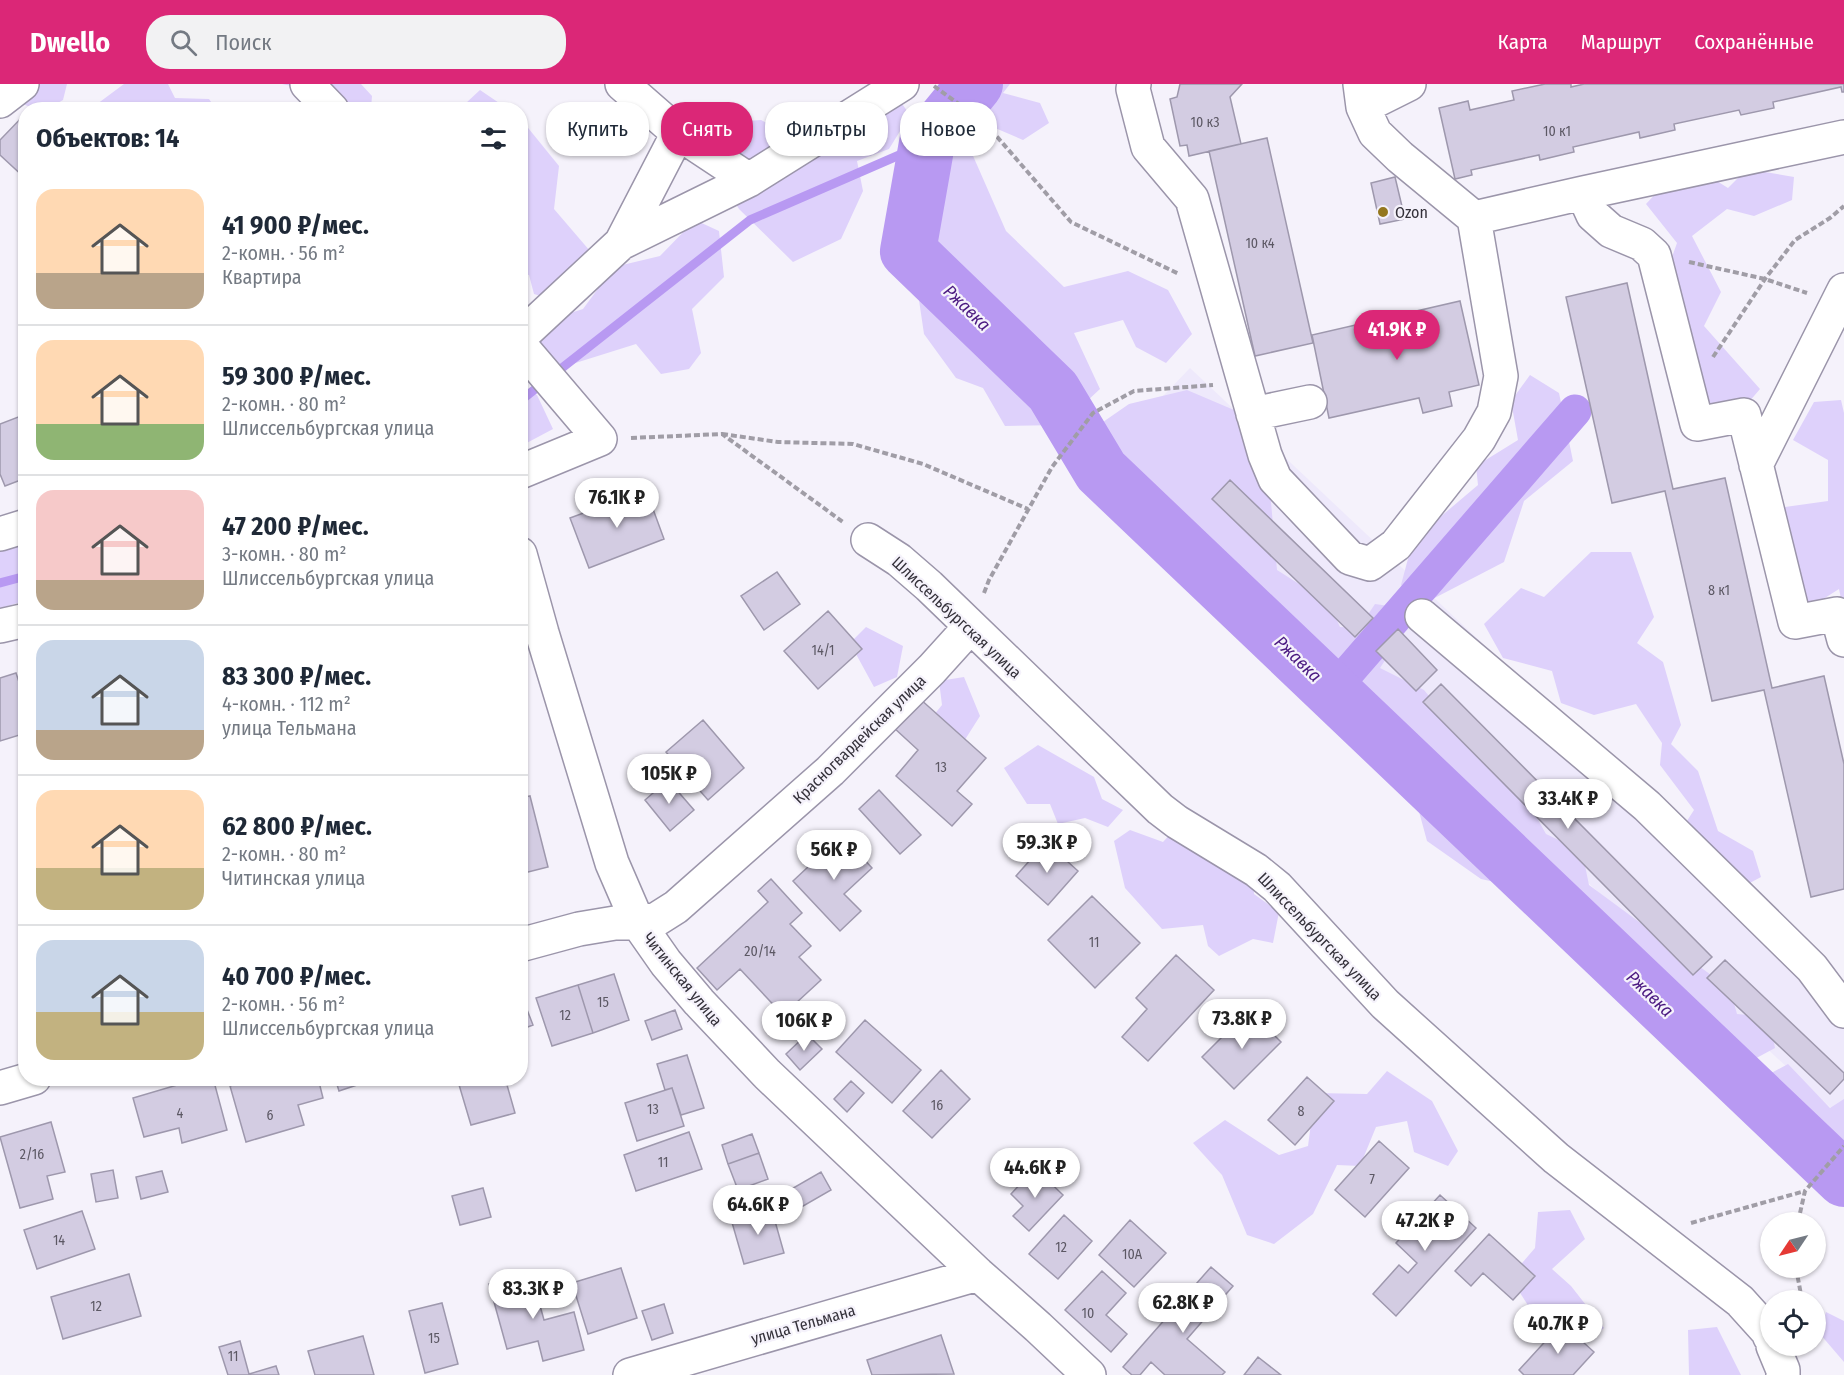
<!DOCTYPE html>
<html lang="ru">
<meta charset="utf-8">
<style>
:root{--surface:#fff;--page:#f2f2f3;--text:#1f2937;--muted:#747a83;--line:#e0e1e3;--accent:#db2777}
body{margin:0;font-family:"Fira Sans Condensed",sans-serif;background:var(--page);color:var(--text);height:100vh;display:flex;flex-direction:column;font-size:22px;white-space:nowrap}
*{box-sizing:border-box;margin:0}
p{font-size:20px;color:var(--muted)}
.icon{flex:none;width:33px;height:33px;fill:none;stroke:currentColor;stroke-width:2;stroke-linecap:round;stroke-linejoin:round}
.map{position:relative;flex:1;overflow:hidden}
.details{position:absolute;left:18px;top:18px;width:510px;height:984px;display:flex;flex-direction:column;background:var(--surface);border-radius:24px;box-shadow:0 2px 4px #0004}
.details>*{flex:none}
.banner{position:absolute;left:546px;top:18px;width:570px;height:54px;display:flex;gap:12px}
.needle{width:39px;rotate:235deg}
.controls{position:absolute;left:1760px;top:1128px;display:grid;gap:12px}
.controls a{display:grid;place-items:center;width:66px;height:66px;border-radius:50%;background:var(--surface);box-shadow:0 2px 4px #0004;font-size:30px}
.price{position:absolute;translate:-50% -51px;padding:0 14px;border-radius:21px;background:#fff;color:#222;font-size:20px;line-height:39px;filter:drop-shadow(0 2px 3px #0008)}
.price::after{content:'';position:absolute;left:50%;top:36px;width:18px;height:14px;margin-left:-9px;background:inherit;clip-path:polygon(0 0,100% 0,50% 100%)}
.price.on{background:var(--accent);color:#fff}
ul{padding:0;list-style:none}
li{display:flex;align-items:center;gap:18px;height:150px;padding:0 18px}
li+li{border-top:2px solid var(--line)}
li span{display:grid;place-items:center;flex:none;width:168px;height:120px;border-radius:18px;color:#555}
li>.icon{margin-inline-start:auto}
span .icon{width:72px;height:72px;fill:#fffc;stroke-width:1}
li b{font-size:26px}
h2{display:flex;justify-content:space-between;align-items:center;height:72px;padding:0 18px;font-size:26px}
.chip{padding:0 21px;border-radius:24px;background:var(--surface);box-shadow:0 2px 4px #0004;font-size:21px;line-height:54px}
.chip.on{background:var(--accent);color:#fff}
header{display:flex;align-items:center;gap:36px;box-sizing:border-box;height:84px;padding:0 30px;background:var(--accent);color:#fff}
header strong{font-size:28px}
nav{display:flex;gap:33px;margin-inline-start:auto;font-size:21px}
.search{width:420px;height:54px;background:var(--page);display:flex;align-items:center;gap:15px;box-sizing:border-box;padding:0 21px;border-radius:24px;color:var(--muted);font-size:22px}
.map>svg:first-child{display:block}
.built{fill:#eee9fb}
.green{fill:#ded1fb}
.lines{fill:none;stroke-linecap:round;stroke-linejoin:round}
.stream{stroke:#b899f2;stroke-width:9}
.canal{stroke:#b899f2;stroke-width:33}
.river{stroke:#b899f2;stroke-width:56}
.building{fill:#d3cce2;stroke:#9e98ad;stroke-width:1.5}
.minor-casing{stroke:#9b95aa;stroke-width:36}
.path{stroke:#a09da6;stroke-width:4;stroke-dasharray:6 3;stroke-linecap:butt}
.minor{stroke:#fff;stroke-width:33}
.poi-dot{fill:#94771e;stroke:#f5f2fb;stroke-width:2}
.labels{text-anchor:middle;stroke-width:4.5;stroke-linejoin:round;paint-order:stroke}
.number-label{font-size:14px;fill:#5c5864}
.poi-label{font-size:16px;fill:#34313a;stroke:#f5f2fb;text-anchor:start}
.street-label{font-size:16px;fill:#34313a;stroke:#f5f2fb}
.water-label{font-size:18px;font-style:italic;fill:#4a1980;stroke:#f5f2fb}
</style>
<header>
<strong>Dwello</strong>
<div class="search"><svg class="icon" aria-label="search" viewBox="0 0 24 24"><circle cx="10" cy="10" r="6"/><path d="M15 15l6 6"/></svg>Поиск</div>
<nav><a>Карта</a><a>Маршрут</a><a>Сохранённые</a></nav>
</header>
<div class="map">
<svg width="1844" height="1291" viewBox="0 0 1844 1291">
<rect width="100%" height="100%" fill="#f5f2fb"/>
<path class="built" d="M1190,284l654,616v136l-728,-675z"/>
<path class="green" d="M18,0h49l-4,16c-22,12 -23,12 -46,1z
M124,0h44l7,14 34,1 7,10 -119,1 -4,-3z
M282,0h79l11,12 -1,13h-47l-23,-21z
M954,0h56l-7,9 37,10 9,20 -26,17 -56,-24 -7,-29z
M480,6l28,19h-42v-6z
M900,17l10,14 -21,34 -32,12 6,30 -22,48 -48,23 -54,-53 -25,-40 20,-47 27,-2 54,29z
M934,33l29,16 43,98 58,56 64,-16 40,19 24,44 -26,29 -30,-16 -13,-27 -49,13 26,56 -39,36 -56,1 -22,-38 -27,-10 -32,-44 -9,-61 -23,-33 27,-75 -7,-28z
M520,34l39,48 -5,43 36,42 -36,49 -20,-6 -5,-19 -8,-1z
M1747,85l47,8 -2,23 -38,16 -27,-7 -35,27 29,56 -17,34 56,63 -29,34 -49,-18 -15,-134 10,-28 -31,-39 14,-15 52,-11 16,10z
M695,136l24,11 5,46 -32,32 9,44 -12,16 -28,5 -25,-30 -102,32 -10,-10 21,-45 38,-12 31,-42 46,-11z
M1530,291l29,18 14,68 -49,40 -20,61 -81,42 -22,-19 12,-45 65,-55 -2,-19 42,-26 -7,-39z
M521,303l16,8 16,34 -32,17z
M1187,306l47,20 36,81 7,79 52,33 11,24 19,1 16,-24 21,3 12,18 -28,43 44,22 41,50 46,32 35,62 36,17 7,34 141,104 7,25 32,3 6,31 -26,14 -24,-16 -15,-19 -46,8 -21,-17 -10,-30 -59,-51 -3,-38 -90,-20 -54,-38 -31,-114 -28,-8 -49,-45 -7,-27 -43,-24 -18,-25 -54,-21 -14,-37 -77,-51 -16,-58 39,-27z
M1841,316l3,13v200l-5,-24 -30,19 -42,-69 18,-32 43,-6v-41l-35,-20 21,-38z
M0,450l26,7 -1,60 -25,7z
M1591,468h40l23,65 -17,26 26,19 18,63 -10,19 27,27 20,60 35,20 8,26 -15,8 -61,-61 9,-14 -34,-45 2,-22 -26,-39 -42,11 -33,-12 -9,-32 -49,-13 -19,-34 37,-36 23,9z
M866,543l37,19 -6,31 -23,10 -24,-44z
M964,593l16,39 -26,41 -34,-25 22,-27 -3,-24z
M1038,661l56,32 8,22 21,11 -15,17 -23,-9 -27,6 -8,-20h-23l-23,-36z
M1184,735l69,54 1,21 25,18 -6,31 -20,-4 -34,17 -11,-10 -5,-21 -41,4 -37,-41 -11,-47 16,-11 33,12z
M1788,980l42,44 14,-9v84l-2,-1 -12,-32 -65,-53 -1,-20z
M1387,987l45,30 26,50 -10,15 -34,-14 -7,-31 -31,6 -16,39 -23,-1 -24,49 -39,30 -27,-9 -25,-60 -29,-32 32,-23 54,35 29,-9 7,-53 52,1z
M1570,1126l15,29 -33,30 19,17 33,42 -29,21 -39,-31 -26,-41 25,-29 3,-36z
M1826,1228l18,9v41l-24,-28z
M1717,1243l24,48h-52l-1,-45z"/>
<g class="lines">
<path class="stream" d="M520,317l230,-181 177,-77
M0,499l26,-7"/>
<path class="canal" d="M1332,607l243,-280"/>
<path class="river" d="M975,0l-48,59 -19,108 145,140 48,80 743,708"/>
</g>
<path class="building" d="M1180,0h62l-12,13 11,47 -52,12 -2,-11 -7,1 -10,-47 7,-2z
M1545,0h26v3l13,-3h260v8h-2l-1,-5 -68,15 1,6 -33,7 -2,-5 -65,14 1,6 -35,8 -1,-6 -66,15 1,5 -34,8 -1,-5 -68,15 1,5 -17,4 -16,-71 29,-7 2,9 44,-10 -2,-9z
M26,29v66l-26,-24v-15z
M1267,54l46,205 -58,13 -46,-205z
M1395,93l10,42 -25,5 -9,-41z
M1627,199l46,206 52,-11 47,210 52,-12 20,88v125l-33,8 -47,-207 -52,11 -47,-210 -53,12 -46,-206z
M1460,217l19,84 -30,7 3,14 -29,7 -4,-15 -90,20 -17,-83z
M26,330v64l-21,8 -5,-12v-50z
M1230,396l143,138 -18,19 -143,-138z
M646,406l18,49 -75,29 -19,-50z
M777,488l23,32 -36,26 -23,-34z
M828,527l34,38 -44,40 -34,-38z
M1398,545l39,41 -21,21 -40,-40z
M16,589l10,30v30l-26,8v-63z
M1441,600l271,273 -19,18 -270,-273z
M919,614l67,60 -29,33 15,13 -20,22 -56,-50 22,-26 -25,-23z
M703,636l41,48 -36,32 -42,-48z
M668,696l26,30 -24,21 -25,-31z
M879,706l42,45 -21,19 -41,-45z
M530,712l18,71 -28,7v-76z
M842,751l30,33 -28,26 17,17 -21,20 -47,-50z
M1046,758l32,29 -30,34 -32,-29z
M771,795l31,34 -12,11 21,22 -12,11 22,23 -38,35 -43,-46 -23,21 -20,-22 71,-66 -10,-11z
M1092,812l48,47 -45,45 -47,-48z
M1176,871l38,35 -66,71 -26,-24 25,-28 -11,-11z
M1725,876l119,113v6l-14,15 -123,-116z
M614,890l15,46 -36,13 -15,-48z
M578,901l15,48 -41,13 -16,-48z
M526,923l7,18 -13,5v-21z
M675,926l7,19 -30,11 -7,-19z
M1249,926l32,32 -47,47 -32,-32z
M865,936l56,50 -29,33 -56,-51z
M807,950l15,15 -22,21 -14,-16z
M687,971l17,53 -23,7 -9,-27 -7,2 -8,-26z
M941,986l29,29 -38,39 -29,-27z
M1307,993l27,24 -39,44 -27,-25z
M183,994h30l14,52 -45,13 -3,-15 -35,9 -11,-39 51,-15z
M248,994h70l5,20 -25,7 6,20 -58,17 -16,-56 18,-6z
M335,994h43l-39,13z
M457,994h48l10,35 -44,12z
M851,997l13,12 -17,19 -13,-13z
M672,1004l12,38 -47,15 -12,-38z
M51,1038l14,50 -18,4 6,23 -33,9 -20,-71z
M689,1048l13,37 -66,22 -12,-36z
M752,1050l7,19 -31,11 -6,-19z
M1379,1057l30,27 -44,49 -30,-27z
M759,1069l9,26 -30,11 -10,-26z
M1035,1084l28,27 -34,36 -16,-15 10,-10 -12,-12z
M113,1086l5,28 -22,4 -5,-28z
M162,1087l6,21 -27,7 -5,-22z
M821,1088l10,18 -33,19 -10,-18z
M483,1104l8,29 -31,8 -8,-29z
M1440,1111l36,33 -80,88 -23,-22 26,-29 9,8 9,-10 -21,-20z
M771,1123l13,46 -40,11 -13,-45z
M82,1127l13,38 -58,20 -13,-39z
M1064,1131l28,26 -34,38 -29,-25z
M1130,1136l36,33 -32,34 -35,-32z
M1489,1150l46,42 -22,24 -30,-27 -12,13 -16,-15z
M1211,1183l22,19 -46,53 38,33 -3,3h-57l-14,-13 -11,13h-8l-9,-8z
M621,1184l16,50 -49,16 -16,-51z
M1102,1187l24,22 -20,22 21,19 -16,18 -46,-42z
M531,1189l13,47 30,-8 10,38 -41,11 -5,-20 -31,8 -18,-65z
M129,1190l12,42 -78,23 -12,-42z
M442,1219l16,61 -33,9 -16,-62z
M664,1220l9,29 -21,7 -10,-29z
M1562,1239l32,29 -21,23h-49l-5,-5z
M941,1251l13,39 -82,1 -5,-15z
M363,1252l11,39h-59l-7,-24z
M240,1257l9,33 27,-8 3,9h-51l-9,-28z
M1258,1273l23,18h-37z"/>
<g class="lines">
<defs>
<path id="minor" d="M307,0l25,26
M622,0l56,49 71,47
M1134,0l-1,5 15,58 44,52 73,256 10,24 75,79 20,6 26,-19 83,-106 15,-27 7,-36 -27,-158 109,-25 261,-56
M1360,0l3,23 46,-23
M0,17l22,-17
M1363,23l12,26 25,24 74,61
M1583,109l10,22 18,16 31,13 12,11 43,169 47,-9 51,207 42,-8 7,26
M621,159l57,-110
M520,253l101,-94 128,-63 153,-96
M520,261l80,94 -80,33
M1253,330l57,-12
M1756,381l88,-175
M0,450l26,-8
M868,456l31,20 30,26 231,223 17,13 79,48 21,17 108,117 171,154 184,143 28,31 2,5
M520,470l22,79 70,230 26,60 28,40 33,39 68,72 211,200 60,53 51,48
M1422,532l225,190 165,162 32,43
M0,542l26,-6
M520,861l59,-16 36,-6h23l19,-4 19,-12 154,-136 102,-102 38,-42
M0,1004l34,-10
M1773,1262l10,24v5
M630,1291l348,-101"/>
</defs>
<use href="#minor" class="minor-casing"/>
<path class="path" d="M934,2l52,38 85,98 108,52
M1689,178l76,17 42,14
M1713,273l52,-78 30,-39 35,-22 14,-12
M722,350l56,8 75,2 70,20 105,45
M631,354l91,-4 121,88
M984,509l5,-13 63,-113 41,-54 41,-22 79,-6
M1798,1138l7,-31 39,-45
M1691,1139l114,-32
M1796,1184l6,32"/>
<use href="#minor" class="minor"/>
</g>
<circle class="poi-dot" cx="1383" cy="128" r="6"/>
<g class="labels">
<g class="number-label">
<text x="1205" y="43">10 к3</text>
<text x="1557" y="52">10 к1</text>
<text x="1260" y="164">10 к4</text>
<text x="1719" y="511">8 к1</text>
<text x="823" y="571">14/1</text>
<text x="941" y="688">13</text>
<text x="1094" y="863">11</text>
<text x="760" y="872">20/14</text>
<text x="603" y="923">15</text>
<text x="565" y="936">12</text>
<text x="937" y="1026">16</text>
<text x="653" y="1030">13</text>
<text x="1301" y="1032">8</text>
<text x="180" y="1034">4</text>
<text x="270" y="1036">6</text>
<text x="32" y="1075">2/16</text>
<text x="663" y="1083">11</text>
<text x="1372" y="1100">7</text>
<text x="59" y="1161">14</text>
<text x="1061" y="1168">12</text>
<text x="1132" y="1175">10А</text>
<text x="96" y="1227">12</text>
<text x="1088" y="1234">10</text>
<text x="434" y="1259">15</text>
<text x="233" y="1277">11</text>
</g>
<g class="poi-label">
<text x="1395" y="134">Ozon</text>
</g>
<g class="street-label">
<text transform="translate(957 533) rotate(43)" y="6">Шлиссельбургская улица</text>
<text transform="translate(859 655) rotate(-44)" y="6">Красногвардейская улица</text>
<text transform="translate(1320 852) rotate(46)" y="6">Шлиссельбургская улица</text>
<text transform="translate(683 895) rotate(51)" y="6">Читинская улица</text>
<text transform="translate(803 1240) rotate(-16)" y="6">улица Тельмана</text>
</g>
<g class="water-label">
<text transform="translate(967 224) rotate(44)" y="6">Ржавка</text>
<text transform="translate(1298 575) rotate(44)" y="6">Ржавка</text>
<text transform="translate(1650 910) rotate(44)" y="6">Ржавка</text>
</g>
</g>
</svg>
<div class="controls">
<a><svg class="needle" viewBox="-14 -14 28 28"><path d="M0-13l5 13h-10z" fill="#e53935"/><path d="M0 13l5-13h-10z" fill="#747a83"/></svg></a>
<a><svg class="icon" aria-label="locate" viewBox="0 0 24 24"><circle cx="12" cy="12" r="6"/><path d="M12 2v4M12 18v4M2 12h4M18 12h4"/></svg></a>
</div>
<b class="price on" style="left:1397px;top:277px">41.9K ₽</b>
<b class="price" style="left:617px;top:445px">76.1K ₽</b>
<b class="price" style="left:669px;top:721px">105K ₽</b>
<b class="price" style="left:1568px;top:746px">33.4K ₽</b>
<b class="price" style="left:1047px;top:790px">59.3K ₽</b>
<b class="price" style="left:834px;top:797px">56K ₽</b>
<b class="price" style="left:1242px;top:966px">73.8K ₽</b>
<b class="price" style="left:804px;top:968px">106K ₽</b>
<b class="price" style="left:1035px;top:1115px">44.6K ₽</b>
<b class="price" style="left:758px;top:1152px">64.6K ₽</b>
<b class="price" style="left:1425px;top:1168px">47.2K ₽</b>
<b class="price" style="left:533px;top:1236px">83.3K ₽</b>
<b class="price" style="left:1183px;top:1250px">62.8K ₽</b>
<b class="price" style="left:1558px;top:1271px">40.7K ₽</b>
<div class="banner">
<a class="chip">Купить</a>
<a class="chip on">Снять</a>
<a class="chip">Фильтры</a>
<a class="chip">Новое</a>
</div>
<section class="details">
<h2>Объектов: 14<svg class="icon" aria-label="filters" viewBox="0 0 24 24"><path d="M4 7h16M4 17h16"/><circle cx="9" cy="7" r="2"/><circle cx="15" cy="17" r="2"/></svg></h2>
<ul>
<li><span style="background:linear-gradient(#ffd9b3 70%,#b9a48a 0)"><svg class="icon" aria-label="home" viewBox="0 0 24 24"><path d="M3 11l9-7 9 7M6 9v11h12V9"/></svg></span><div><b>41 900 ₽/мес.</b><p>2-комн. · 56 m²</p><p>Квартира</p></div></li>
<li><span style="background:linear-gradient(#ffd9b3 70%,#8fb573 0)"><svg class="icon" aria-label="home" viewBox="0 0 24 24"><path d="M3 11l9-7 9 7M6 9v11h12V9"/></svg></span><div><b>59 300 ₽/мес.</b><p>2-комн. · 80 m²</p><p>Шлиссельбургская улица</p></div></li>
<li><span style="background:linear-gradient(#f6c9c9 75%,#b9a48a 0)"><svg class="icon" aria-label="home" viewBox="0 0 24 24"><path d="M3 11l9-7 9 7M6 9v11h12V9"/></svg></span><div><b>47 200 ₽/мес.</b><p>3-комн. · 80 m²</p><p>Шлиссельбургская улица</p></div></li>
<li><span style="background:linear-gradient(#c9d6e8 75%,#b9a48a 0)"><svg class="icon" aria-label="home" viewBox="0 0 24 24"><path d="M3 11l9-7 9 7M6 9v11h12V9"/></svg></span><div><b>83 300 ₽/мес.</b><p>4-комн. · 112 m²</p><p>улица Тельмана</p></div></li>
<li><span style="background:linear-gradient(#ffd9b3 65%,#c2b280 0)"><svg class="icon" aria-label="home" viewBox="0 0 24 24"><path d="M3 11l9-7 9 7M6 9v11h12V9"/></svg></span><div><b>62 800 ₽/мес.</b><p>2-комн. · 80 m²</p><p>Читинская улица</p></div></li>
<li><span style="background:linear-gradient(#c9d6e8 60%,#c2b280 0)"><svg class="icon" aria-label="home" viewBox="0 0 24 24"><path d="M3 11l9-7 9 7M6 9v11h12V9"/></svg></span><div><b>40 700 ₽/мес.</b><p>2-комн. · 56 m²</p><p>Шлиссельбургская улица</p></div></li>
</ul>
</section>
</div>
